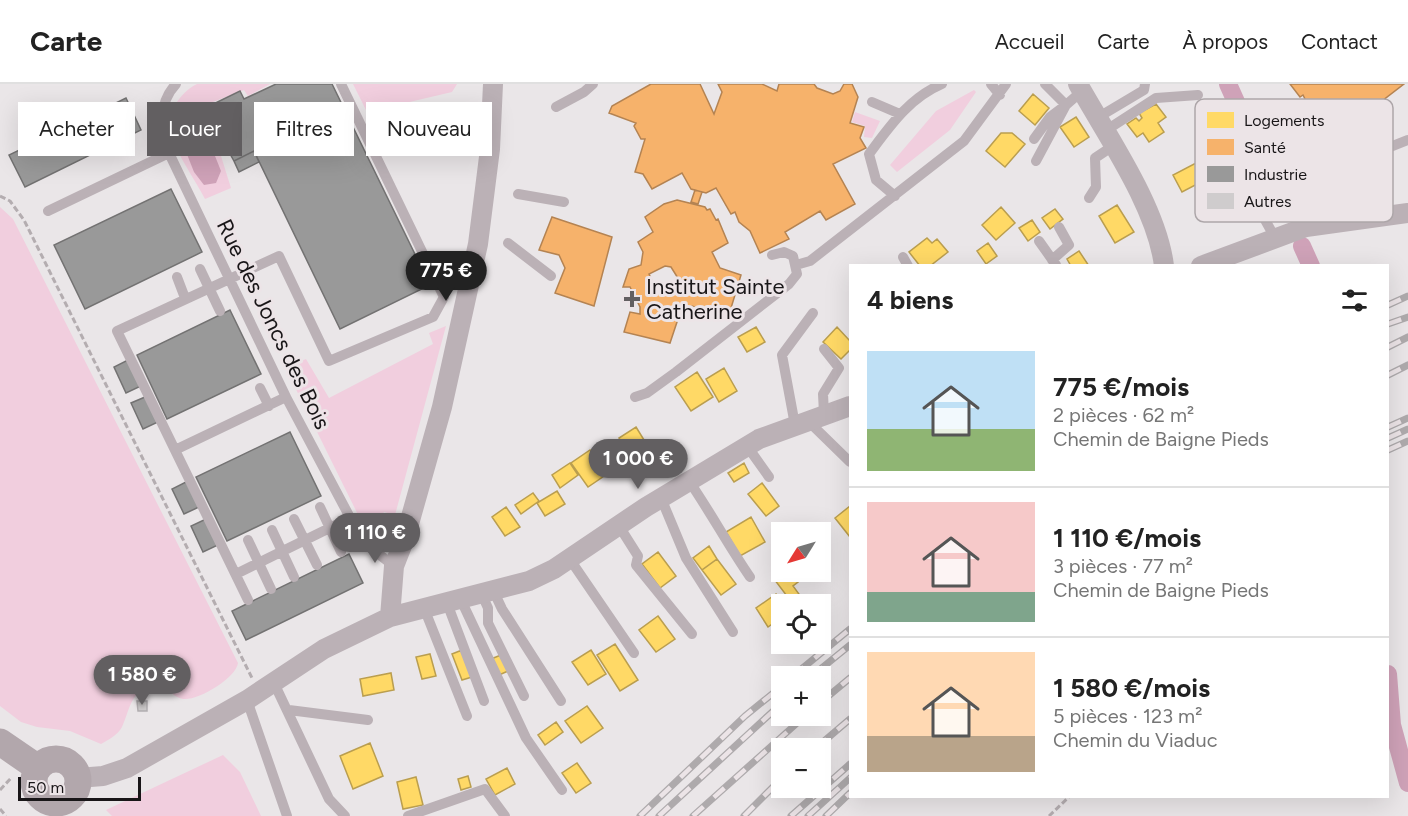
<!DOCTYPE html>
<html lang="fr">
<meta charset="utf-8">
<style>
:root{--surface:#fff;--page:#f6f6f6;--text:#222;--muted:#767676;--line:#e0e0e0;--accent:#625f61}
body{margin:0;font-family:Figtree,sans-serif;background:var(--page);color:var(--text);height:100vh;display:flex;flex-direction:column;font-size:22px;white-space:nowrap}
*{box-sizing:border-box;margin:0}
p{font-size:20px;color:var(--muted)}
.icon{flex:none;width:33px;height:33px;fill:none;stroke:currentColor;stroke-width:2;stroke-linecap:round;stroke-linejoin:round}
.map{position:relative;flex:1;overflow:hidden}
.panel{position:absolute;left:849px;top:180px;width:540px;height:534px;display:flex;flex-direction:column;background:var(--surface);border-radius:0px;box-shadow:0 6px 24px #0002}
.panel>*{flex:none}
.banner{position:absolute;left:18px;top:18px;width:570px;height:54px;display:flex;gap:12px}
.needle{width:39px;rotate:233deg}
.buttons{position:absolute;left:771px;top:438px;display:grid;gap:12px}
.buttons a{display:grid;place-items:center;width:60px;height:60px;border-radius:0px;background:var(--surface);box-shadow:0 6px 24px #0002;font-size:30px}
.scale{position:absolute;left:18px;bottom:15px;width:123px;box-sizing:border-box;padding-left:6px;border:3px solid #191618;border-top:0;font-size:16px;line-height:21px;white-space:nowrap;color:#191618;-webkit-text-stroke:4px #ece4e7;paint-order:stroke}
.price{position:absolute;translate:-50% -51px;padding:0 14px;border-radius:21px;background:var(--accent);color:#fff;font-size:20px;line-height:39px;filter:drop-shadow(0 2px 3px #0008)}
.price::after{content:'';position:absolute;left:50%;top:36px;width:18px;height:14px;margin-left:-9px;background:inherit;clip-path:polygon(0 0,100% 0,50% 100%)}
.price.on{background:#222;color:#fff}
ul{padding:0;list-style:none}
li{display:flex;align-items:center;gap:18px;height:150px;padding:0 18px}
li+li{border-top:2px solid var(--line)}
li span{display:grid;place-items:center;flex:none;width:168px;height:120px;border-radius:0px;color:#555}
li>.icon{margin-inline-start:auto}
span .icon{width:72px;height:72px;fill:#fffc;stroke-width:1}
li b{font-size:26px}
h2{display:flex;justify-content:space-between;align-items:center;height:72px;padding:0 18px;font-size:26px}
.tag{padding:0 21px;border-radius:0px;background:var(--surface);box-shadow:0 6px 24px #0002;font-size:21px;line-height:54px}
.tag.on{background:var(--accent);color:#fff}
header{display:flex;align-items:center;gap:36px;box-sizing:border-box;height:84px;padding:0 30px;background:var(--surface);border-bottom:2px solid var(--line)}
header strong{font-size:28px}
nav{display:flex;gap:33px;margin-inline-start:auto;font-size:21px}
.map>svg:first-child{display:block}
.green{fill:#f1cede}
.water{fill:#cfa2b8}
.homes{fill:#ffd966;stroke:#ba9e4f;stroke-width:1.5}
.health{fill:#f6b26b;stroke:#b48352;stroke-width:1.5;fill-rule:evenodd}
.industry{fill:#999;stroke:#737272;stroke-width:1.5}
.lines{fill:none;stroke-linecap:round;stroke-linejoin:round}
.canal{stroke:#cfa2b8;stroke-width:18}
.building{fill:#cfcccd;stroke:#b4b0b2;stroke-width:1.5}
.path{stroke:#b4adb0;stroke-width:3;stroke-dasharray:6 3;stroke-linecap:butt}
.service{stroke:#bbb1b6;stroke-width:10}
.minor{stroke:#bbb1b6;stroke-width:20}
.secondary{stroke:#b2a7ac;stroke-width:27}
.rail-casing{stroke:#aeaaac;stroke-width:7}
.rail{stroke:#ece4e7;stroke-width:4.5;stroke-dasharray:14;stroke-linecap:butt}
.poi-dot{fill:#625f61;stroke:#ece4e7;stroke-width:2}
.labels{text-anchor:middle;stroke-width:6;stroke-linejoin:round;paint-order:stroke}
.poi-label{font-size:22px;fill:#191618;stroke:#ece4e7;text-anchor:start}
.street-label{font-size:22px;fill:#191618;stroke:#ece4e7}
.key{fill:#ece4e7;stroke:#ada6a9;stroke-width:1.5}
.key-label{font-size:16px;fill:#191618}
</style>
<header>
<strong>Carte</strong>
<nav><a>Accueil</a><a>Carte</a><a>À propos</a><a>Contact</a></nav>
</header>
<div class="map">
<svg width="1408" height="732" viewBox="0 0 1408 732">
<rect width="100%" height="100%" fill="#eae6e8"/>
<path class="green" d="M197,0h73l-22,12 -4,-6 -39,15 26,83 -26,11c-11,-21 -27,-43 -35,-66 -6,-19 12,-42 27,-49z
M353,0h104l-5,8 -85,20z
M974,6l2,2 -26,38 -53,42 -7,-7 46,-54z
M855,28l25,9 -8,17 -8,-1 1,-11 -13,-4z
M0,123l13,12 225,444c-2,15 -40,38 -55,36 -10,-1 -18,-15 -29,-13 -24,4 -24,24 -32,41 -4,8 -14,13 -21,17l-31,-13 -33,-4 -16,-5 -21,-16z
M446,242l-51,189 -11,-3 -15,25 -84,-170 21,-8 23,39 104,-54 -4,-11z
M223,671l17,17 21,44h-149l-6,-6z"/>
<path class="water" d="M188,21l9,6 24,60 -5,12 -12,2 -10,-13 -17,-43 4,-22z"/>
<path class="homes" d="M1033,10l16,14 -14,17 -16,-14z
M1156,20l10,13 -8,6 6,9 -15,10 -6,-9 -6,4 -10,-13 9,-6 3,3 3,-3 -3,-5z
M1076,33l13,20 -15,10 -14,-20z
M1001,49h11l13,11 -20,23 -19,-16z
M1196,79l9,17 -23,12 -9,-17z
M1117,121l17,27 -19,11 -16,-27z
M1001,123l14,16 -19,17 -14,-15z
M1055,125l8,10 -13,10 -8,-11z
M1032,136l8,12 -12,9 -9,-13z
M927,154l5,5 5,-4 11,13 -18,14h-10l-11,-14z
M988,159l9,13 -11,8 -9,-13z
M1079,167l10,15h-18l-4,-7z
M756,243l9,15 -18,10 -9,-15z
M837,243l13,14v9l-9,9 -18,-17z
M724,284l13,23 -18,11 -13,-23z
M697,288l16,25 -22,14 -16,-24z
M636,343l13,21 -17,11 -13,-21z
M590,366l17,24 -19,13 -17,-24z
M570,379l8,12 -18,13 -8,-13z
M744,379l5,10 -15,9 -6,-9z
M762,399l17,23 -13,10 -18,-22z
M557,407l8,13 -20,12 -8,-13z
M533,409l6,8 -18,13 -6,-9z
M850,422v31l-15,-19z
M506,423l14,20 -15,9 -13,-19z
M751,433l14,25 -25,14 -14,-24z
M709,462l8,13 -15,11 -9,-12z
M658,468l18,24 -16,12 -18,-24z
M820,471l9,10 -12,10 -3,-3h6z
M717,475l19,25 -15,11 -19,-25z
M784,488h7l7,10 -5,4 11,15 -5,3h-6l-19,-25z
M776,510l7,10 -1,13 -14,10 -12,-19z
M658,532l17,23 -19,13 -17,-22z
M615,560l23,36 -18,11 -23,-36z
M462,566l10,27 -10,3 -10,-26z
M591,566l15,24 -18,11 -16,-23z
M430,570l6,22 -14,3 -6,-22z
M501,571l7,16 -9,4 -8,-16z
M391,589l3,17 -31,6 -3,-17z
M587,622l16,22 -22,15 -16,-22z
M556,638l7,10 -18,13 -7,-10z
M370,659l13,33 -30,13 -13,-33z
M577,679l14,20 -15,10 -14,-20z
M507,684l8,16 -20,11 -9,-16z
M468,692l3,11 -10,3 -3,-11z
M416,693l7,28 -20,4 -6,-27z"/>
<path class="health" d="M651,0h49l14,30 8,-22 -4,-8h44l15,7 2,-7h35l3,4 16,6 7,-3 4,-7h8l6,13 -8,26 14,4 -4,11 6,10 -33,16 22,40 -29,16 -6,-9 -35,21 4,7 -29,14 -10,-22 -11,-9 -4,-10 -4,2 -15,-26 -10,5 -15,-4 -9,-16 -30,16 -9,-15 -8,-2 10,-33h-4l-7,-13 2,-3 -27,-10 3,-7z
M1290,0h114l-91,70 -30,-40 22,-15 -2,-4 -3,2z
M695,106l7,2 -4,12 -7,-2z
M677,116l28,7 2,3 3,-1 6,11 2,-1 10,24 -16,9 8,16 21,7 -13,43 -36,-12 -13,10 -9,27 -46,-11 6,-20 10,2v-7l-10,-20h-7l6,-18 12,-4 2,-13 -5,-10 15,-10 -8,-15 19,-13zM665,182l6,1 10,16 -18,9 -6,-2 -8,-16z
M552,133l60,20 -18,69 -39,-13 10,-25 -6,-13 -20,-5z"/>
<path class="industry" d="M276,0h56l98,201 -90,44 -86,-178 -20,10 -29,-53 35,-17 4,8z
M126,14l15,32 -116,57 -16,-32z
M254,67l5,11 -20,10 -5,-11z
M171,105l31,63 -117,57 -31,-64z
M230,226l31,64 -94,45 -30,-64z
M128,276l13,26 -15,7 -12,-26z
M145,313l13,25 -15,7 -12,-26z
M290,348l31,64 -94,45 -31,-64z
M186,398l13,25 -15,7 -12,-25z
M206,435l12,26 -15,7 -12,-26z
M349,470l14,29 -117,57 -14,-29z"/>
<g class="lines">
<path class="canal" d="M1228,0l49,109
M1302,162l9,20
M1388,590l4,51 16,58"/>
</g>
<path class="building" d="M137,617h10v10h-9z"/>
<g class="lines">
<path class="path" d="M0,112l10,5 14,19 228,458
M0,706l12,-13
M0,725l6,7
M1049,732l21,-20"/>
<path class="service" d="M176,0c-19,20 -15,46 -7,69l117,244 77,145 31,24
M991,0l9,11
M872,18l28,12
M556,23l28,-15 9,-8
M1097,34l47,-28 1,-6
M1105,47l51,-33 42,-3
M1034,55l16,-22 16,-12 -21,-21
M1216,72l22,15 36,65
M1036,77l30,-56 16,-14
M1342,82l66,-26
M518,110l46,8
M895,112l-19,-16 -7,-26c21,-28 40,-56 73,-70
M1089,114l7,-11 -1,-29 18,-12
M48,127l121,-58
M1039,157l17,24
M508,159l43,33
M903,173l5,9
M1052,176l17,-15 -10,-18
M796,181l14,-4 154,-120 42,-57
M200,185l20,42
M177,193l8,21
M260,304l9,18
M635,313l12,-4 29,-21 113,-88 8,-10 -4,-18 -9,-4 -12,3
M824,329l-1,-19 16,-26 -15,-19
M808,337l42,41
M795,341l-13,-70 31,-42
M747,362l22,31
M175,366l111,-53
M689,397c22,32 39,64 61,96
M661,414l25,60 47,74
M320,423l21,45
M294,435l23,46
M619,442l19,30 -2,9 56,69
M272,446l22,47
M248,456l23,49
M569,474l65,95
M236,490l114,-56
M494,508l8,17 59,92
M482,511l6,13v15l36,73
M248,516l-131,-269 162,-75 50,105 104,-44 11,-20 -103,-213
M461,516l65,138 36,52
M447,519l37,98
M424,524l43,108
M274,599l55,116 16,17
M247,616l40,116
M289,626l79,10
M408,732l77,-27 20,27"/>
<path class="minor" d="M1078,0c29,52 79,123 86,182
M1201,182l105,-39 102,-14
M390,533l4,-51 11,-28 37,-131 36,-163 12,-95 3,-65
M78,694l25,-2 24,-8 120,-68 77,-51 66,-32 139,-36 25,-12 92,-62 113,-68 91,-33"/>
<path class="secondary" d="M0,658l38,26
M34 697a22 22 0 1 1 44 0a22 22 0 1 1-44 0Z"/>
<defs>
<path id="rail" d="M1388,221l20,-9
M1388,240l20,-7
M1388,263l20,-10
M1388,291l20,-10
M1388,343l20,-9
M1388,354l20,-9
M1388,366l20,-9
M793,592l57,-47
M812,592l38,-31
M820,619l30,-25
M816,664l34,-29
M640,732l105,-100 37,-30
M659,732l123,-113
M693,732l112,-100
M744,732l38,-38
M791,732l59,-52
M808,732l42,-38
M826,732l24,-23"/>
</defs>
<use href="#rail" class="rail-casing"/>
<use href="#rail" class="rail"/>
</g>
<path class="poi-dot" d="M629 206h6v6h6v6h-6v6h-6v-6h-6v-6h6z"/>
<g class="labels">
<g class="poi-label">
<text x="646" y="210">Institut Sainte<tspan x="646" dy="25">Catherine</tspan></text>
</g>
<g class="street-label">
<text transform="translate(274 240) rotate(64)" y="8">Rue des Joncs des Bois</text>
</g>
</g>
<rect x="1195" y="15" width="198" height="123" rx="9" class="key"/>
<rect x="1207" y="28" width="27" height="16" fill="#ffd966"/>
<rect x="1207" y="55" width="27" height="16" fill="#f6b26b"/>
<rect x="1207" y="82" width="27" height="16" fill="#999"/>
<rect x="1207" y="109" width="27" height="16" fill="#cfcccd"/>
<g class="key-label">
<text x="1244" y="42">Logements</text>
<text x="1244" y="69">Santé</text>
<text x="1244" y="96">Industrie</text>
<text x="1244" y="123">Autres</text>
</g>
</svg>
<div class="buttons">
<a><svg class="needle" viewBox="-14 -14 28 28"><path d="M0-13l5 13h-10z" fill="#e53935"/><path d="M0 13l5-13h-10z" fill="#767676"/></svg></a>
<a><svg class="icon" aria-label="locate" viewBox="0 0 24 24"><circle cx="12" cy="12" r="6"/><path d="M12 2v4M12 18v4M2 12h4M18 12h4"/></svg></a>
<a>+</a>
<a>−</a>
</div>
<div class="scale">50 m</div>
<b class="price on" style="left:446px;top:218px">775 €</b>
<b class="price" style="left:638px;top:406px">1 000 €</b>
<b class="price" style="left:375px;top:480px">1 110 €</b>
<b class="price" style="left:142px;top:622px">1 580 €</b>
<div class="banner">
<a class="tag">Acheter</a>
<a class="tag on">Louer</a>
<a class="tag">Filtres</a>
<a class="tag">Nouveau</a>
</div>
<section class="panel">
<h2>4 biens<svg class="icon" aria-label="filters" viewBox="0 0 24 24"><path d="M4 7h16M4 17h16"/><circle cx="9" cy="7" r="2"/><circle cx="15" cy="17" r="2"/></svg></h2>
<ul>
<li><span style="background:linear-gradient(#bfe0f5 65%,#8fb573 0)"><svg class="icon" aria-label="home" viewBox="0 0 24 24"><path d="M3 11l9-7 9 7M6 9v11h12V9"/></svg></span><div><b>775 €/mois</b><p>2 pièces · 62 m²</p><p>Chemin de Baigne Pieds</p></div></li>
<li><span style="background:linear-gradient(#f6c9c9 75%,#7fa58c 0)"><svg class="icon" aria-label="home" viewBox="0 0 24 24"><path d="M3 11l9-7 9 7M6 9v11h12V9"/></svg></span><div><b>1 110 €/mois</b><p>3 pièces · 77 m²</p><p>Chemin de Baigne Pieds</p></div></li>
<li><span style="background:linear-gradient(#ffd9b3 70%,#b9a48a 0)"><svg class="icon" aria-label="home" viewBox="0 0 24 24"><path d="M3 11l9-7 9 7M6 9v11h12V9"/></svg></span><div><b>1 580 €/mois</b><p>5 pièces · 123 m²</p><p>Chemin du Viaduc</p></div></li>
</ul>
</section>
</div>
